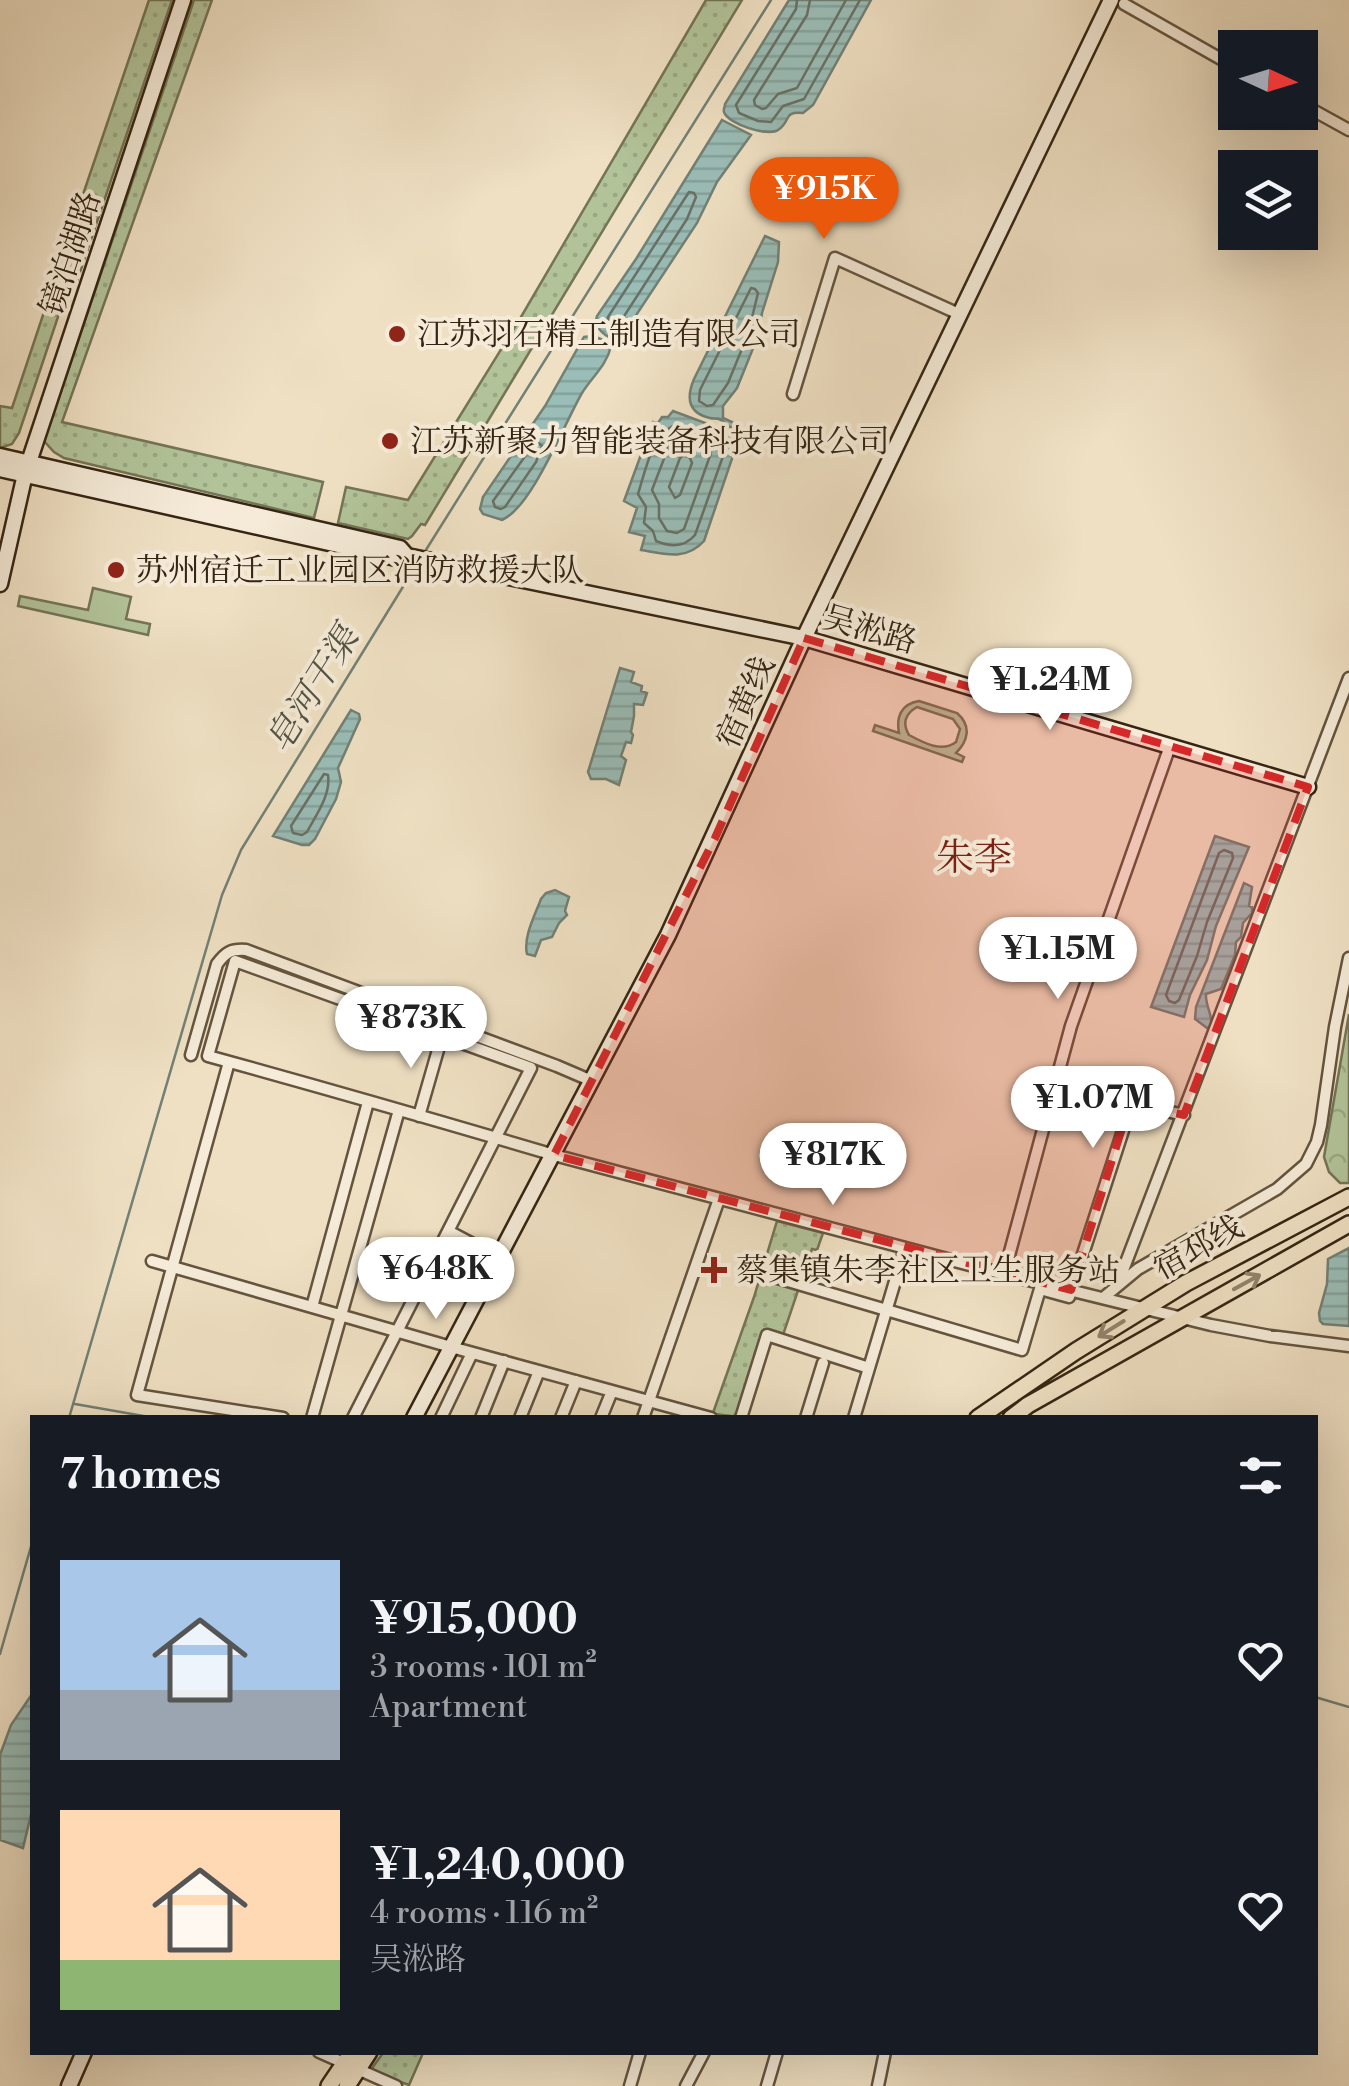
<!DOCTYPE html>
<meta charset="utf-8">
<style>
:root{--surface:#171b24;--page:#20242c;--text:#f1f3f6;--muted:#9ea1a6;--accent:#ea580c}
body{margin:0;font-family:"Libre Bodoni","Noto Serif SC",serif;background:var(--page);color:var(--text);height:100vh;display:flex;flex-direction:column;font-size:38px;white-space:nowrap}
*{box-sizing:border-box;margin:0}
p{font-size:32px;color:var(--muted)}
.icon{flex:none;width:55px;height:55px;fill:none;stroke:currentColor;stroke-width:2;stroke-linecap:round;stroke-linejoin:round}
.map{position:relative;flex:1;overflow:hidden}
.panel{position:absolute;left:30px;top:1415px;width:1288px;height:640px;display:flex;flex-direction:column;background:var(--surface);border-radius:0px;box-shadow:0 10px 40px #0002}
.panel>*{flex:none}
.needle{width:65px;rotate:94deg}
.controls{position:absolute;left:1218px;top:30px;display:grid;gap:20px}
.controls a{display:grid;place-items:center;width:100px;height:100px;border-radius:0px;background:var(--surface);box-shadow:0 10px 40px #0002;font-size:50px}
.price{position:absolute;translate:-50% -85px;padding:0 22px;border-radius:35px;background:#fff;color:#222;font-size:32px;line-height:65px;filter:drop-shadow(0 2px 5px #0008)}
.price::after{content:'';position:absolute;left:50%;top:60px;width:30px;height:22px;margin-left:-15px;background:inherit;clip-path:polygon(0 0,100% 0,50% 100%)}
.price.current{background:var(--accent);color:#fff}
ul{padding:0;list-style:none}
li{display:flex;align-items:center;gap:30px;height:250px;padding:0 30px}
li span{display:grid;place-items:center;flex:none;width:280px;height:200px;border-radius:0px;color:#555}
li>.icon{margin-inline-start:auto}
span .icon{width:120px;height:120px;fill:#fffc;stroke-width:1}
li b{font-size:42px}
h2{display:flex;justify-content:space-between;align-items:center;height:120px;padding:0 30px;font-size:42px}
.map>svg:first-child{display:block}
.grass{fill:url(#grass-dots);stroke:#747456;stroke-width:2.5}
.forest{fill:url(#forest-crowns);stroke:#747456;stroke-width:2.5}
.pitch{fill:#b2c399;stroke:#747456;stroke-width:2.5;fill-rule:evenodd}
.water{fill:url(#water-rules);stroke:#728075;stroke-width:2.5}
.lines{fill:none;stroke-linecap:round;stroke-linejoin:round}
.shore{stroke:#687165;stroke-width:2.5}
.stream{stroke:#728075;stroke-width:2.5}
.street-casing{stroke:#64543f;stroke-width:15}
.secondary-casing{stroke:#352513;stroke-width:19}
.primary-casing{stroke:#352513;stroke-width:20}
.street{stroke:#f5ebd8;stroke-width:10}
.secondary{stroke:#f5ebd8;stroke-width:14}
.primary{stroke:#efe0c3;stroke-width:15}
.oneway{stroke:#92826b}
.marked{fill:#d62828;fill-opacity:0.2;stroke:#d62828;stroke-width:8;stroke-dasharray:20 12;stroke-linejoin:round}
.poi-dot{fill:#8f2418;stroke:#f5ebd8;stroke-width:4}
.labels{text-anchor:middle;stroke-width:8;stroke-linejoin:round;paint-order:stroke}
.street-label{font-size:32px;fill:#352513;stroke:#f5ebd8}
.poi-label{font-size:32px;fill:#352513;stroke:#f5ebd8;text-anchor:start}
.water-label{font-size:35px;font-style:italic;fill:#535344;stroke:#f5ebd8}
.quarter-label{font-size:38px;fill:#7a1f14;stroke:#f5ebd8}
</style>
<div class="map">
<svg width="1349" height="2086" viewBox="0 0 1349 2086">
<defs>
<pattern id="grass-dots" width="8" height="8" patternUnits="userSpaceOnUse" patternTransform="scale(2.5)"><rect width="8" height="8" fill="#b2c399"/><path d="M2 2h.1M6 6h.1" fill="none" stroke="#9aa783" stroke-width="1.8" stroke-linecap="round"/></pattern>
<pattern id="forest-crowns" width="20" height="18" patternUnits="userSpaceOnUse" patternTransform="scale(2.5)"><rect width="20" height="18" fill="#b2c399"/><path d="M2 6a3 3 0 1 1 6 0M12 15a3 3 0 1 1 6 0" fill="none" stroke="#9aa783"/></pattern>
<pattern id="water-rules" width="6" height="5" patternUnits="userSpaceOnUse" patternTransform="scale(2.5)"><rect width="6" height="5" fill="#9abdb7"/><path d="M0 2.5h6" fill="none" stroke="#85a29c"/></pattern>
</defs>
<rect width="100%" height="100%" fill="#efe0c3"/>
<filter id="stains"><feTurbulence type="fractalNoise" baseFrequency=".002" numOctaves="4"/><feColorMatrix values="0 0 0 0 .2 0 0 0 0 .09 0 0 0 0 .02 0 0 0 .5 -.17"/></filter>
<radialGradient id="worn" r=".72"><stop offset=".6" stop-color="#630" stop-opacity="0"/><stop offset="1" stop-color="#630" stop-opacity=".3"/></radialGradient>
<path class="grass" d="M149,0h23l-96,284 -21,-7z
M194,0h18l-150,422 261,60 -9,36 -250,-60 -10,-6 -10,-11z
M706,0h36l-317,525 -4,-1 -9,12 -4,3 -70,-16 8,-36 62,13 113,-183z
M48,300l14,5 -43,128 -7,11 -12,4v-42l12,2z
M777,1221l46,12 -6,17 -5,-1 -30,89 -17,-5 -27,84 -23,-3 -2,-1 41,-116z
M383,2053h40l-14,32 -39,-14z"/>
<path class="forest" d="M1349,1014v169h-9l-11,-11 -5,-15z"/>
<path class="pitch" d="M93,588l38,9 -5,22 24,5 -2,11 -130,-29 2,-10 68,14z
M919,701l38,12c15,13 11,28 -1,40l8,4 -2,5 -89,-31 2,-6 24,8c-3,-16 2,-29 20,-32zM917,707l36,12 7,10 -4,13c-14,11 -32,1 -47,-7 -7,-12 -4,-21 8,-28z"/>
<path class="water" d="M789,0h82l-58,105 -10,8c-21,-2 -11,8 -25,17 -10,7 -50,-6 -54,-18 -1,-2 1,-5 1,-8z
M722,120l29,15 -34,47 -20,41 -74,112 -4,5c-12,-1 -26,-12 -22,-24l39,-57z
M765,236l14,6 -1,20 -16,51 -4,23 -21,52 -14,18v12l11,5 -1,6c-5,-3 -9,-8 -14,-10 -3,-1 -6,0 -9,-1 -22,-5 -24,-20 -16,-39z
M593,336l13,5 5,5c-4,19 -19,31 -29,47 -18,31 -50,114 -80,127l-19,-6 -3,-5 3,-12 62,-91 39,-69z
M673,411l59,22 4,4 1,7 -33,97c-18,20 -39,13 -63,9l4,-14 -16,-4 8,-24 -13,-7 29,-79 5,1 4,-6h6z
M620,668l14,4 -3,10 11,4 -1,5 6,2 -4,12 -9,-1v12l-3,16 2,3 -2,8 -5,-1 -5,14 5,4 -7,25 -13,-6h-15l-3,-7z
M351,710l8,4 1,5 -22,49 3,14 -5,17 -21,40 -6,6h-7l-29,-9z
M1215,836l34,11 -33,79 -9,34 -17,35 -6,22 -33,-10z
M1244,883l8,4 -3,19 3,1v6l-9,10 -2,14 -5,5 -1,13 -14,34 -15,5c-1,12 7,20 5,32l-4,2 -12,-9 1,-12z
M555,890l14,7 -4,14 2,4 -8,8 -7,14 -11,3 -6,16 -8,-2c-4,-17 8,-39 14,-55l5,-6z
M1349,1248v78l-26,-2 -3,-3 -1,-8 8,-29 1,-25z
M32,1694v116l-9,38 -23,-8v-85l11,-30z"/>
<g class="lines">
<path class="shore" d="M797,0l-1,9 -60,96 3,8 19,8 13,1 12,-16 21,-7 56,-99
M810,0l-3,15 -53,85 1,5 7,4 4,-1 12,-14 19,-6 49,-88
M689,192l5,1 2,4 -9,22 -68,105 -7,2 -4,-4v-5z
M751,288l4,1 3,4 -10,41 -20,49 -15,22 -6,1 -8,-5 1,-11z
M678,424l46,16 3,5 -32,90c-11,13 -25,12 -39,6l-3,-10 -9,-8 2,-16 -8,-13c8,-25 14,-62 40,-70z
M680,437l28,11 3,5 -27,76 -7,4 -10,-2 -8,-13v-14l-7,-14 18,-47z
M536,441l6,5 -6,16 -31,45 -4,2 -6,-2 -2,-6z
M684,455l6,3 2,5 -12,32 -5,3 -6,-11 11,-29z
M324,774l4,1c3,20 -12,40 -21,57l-5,3 -9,-2 -2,-7z
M1224,850l8,3 1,5 -26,64 -10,34 -18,44 -4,3 -6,-2 -3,-6 53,-142z"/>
<path class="stream" d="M424,553l347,-553
M75,1404l80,14
M69,1418l153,-523 19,-45 176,-286
M0,1654l32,-111
M1315,1697l34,10"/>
<defs>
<path id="street" d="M1124,4l111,63
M1300,103l49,27
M793,394l42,-136 124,56
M191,1055l26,-91c9,-12 14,-15 29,-14l311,116 35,15
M229,1062l-92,333 146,23
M419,1116l23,-80
M448,1231l51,27
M152,1261l299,86 260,71
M1004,1274l67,-248 99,-280
M771,1276l251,74 18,-61 29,8 62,-191 5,-2 48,11
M1117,1286l232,-608
M1103,1298l35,-29 139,-80 29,-25 11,-22 4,-17 14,-98 14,-69
M312,1307l56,-205
M312,1418l87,-308
M353,1418c59,-117 119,-233 178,-350l-296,-107 -27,95c116,32 231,65 346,99l446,118 211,52 59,11 79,10
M441,1418l31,-65
M481,1418l23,-57
M520,1418l19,-47
M561,1418l15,-37
M601,1418l11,-27
M643,1418l76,-219
M741,1418l26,-83 102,33
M806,1418l17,-55
M854,1418l51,-170
M319,2052l77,34
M630,2086l10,-34
M686,2086l18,-34
M767,2086l10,-34
M878,2086l7,-34"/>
<path id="secondary" d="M0,456l400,92 7,8
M0,469l396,89 11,-2 397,82 504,149
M0,584l25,-110 158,-474
M414,1418l254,-483 136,-297 307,-638
M69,2086l15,-34"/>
<path id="primary" d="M978,1418l98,-67 110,-68 163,-86
M1011,1418l17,-13 321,-181
M329,2086l23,-34
M347,2086l22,-34"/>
</defs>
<use href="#street" class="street-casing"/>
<use href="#secondary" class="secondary-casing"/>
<use href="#primary" class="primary-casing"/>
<use href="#street" class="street"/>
<use href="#secondary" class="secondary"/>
<use href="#primary" class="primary"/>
</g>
<defs><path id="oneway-shaft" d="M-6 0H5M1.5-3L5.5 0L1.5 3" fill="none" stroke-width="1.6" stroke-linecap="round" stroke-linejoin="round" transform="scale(2.5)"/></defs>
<g class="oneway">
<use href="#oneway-shaft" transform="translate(1247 1282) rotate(-29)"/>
<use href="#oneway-shaft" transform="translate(1111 1329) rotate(148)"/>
</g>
<path class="marked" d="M804,638l504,149 -124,328 -54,-12 -59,187 -517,-135 161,-317z"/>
<g class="poi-dot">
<circle cx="397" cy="334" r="10"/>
<circle cx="390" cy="441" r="10"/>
<circle cx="116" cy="570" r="10"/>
<path d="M709 1255h10v10h10v10h-10v10h-10v-10h-10v-10h10z"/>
</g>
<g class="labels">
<g class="street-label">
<text transform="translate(70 253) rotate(-72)" y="11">镜泊湖路</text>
<text transform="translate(870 629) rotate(16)" y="11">吴淞路</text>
<text transform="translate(745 702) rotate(-66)" y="11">宿黄线</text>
<text transform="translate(1198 1247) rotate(-29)" y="11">宿邳线</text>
</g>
<g class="poi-label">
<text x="417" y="345">江苏羽石精工制造有限公司</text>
<text x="410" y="452">江苏新聚力智能装备科技有限公司</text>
<text x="136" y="581">苏州宿迁工业园区消防救援大队</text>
<text x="736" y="1281">蔡集镇朱李社区卫生服务站</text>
</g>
<g class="water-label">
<text transform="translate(312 689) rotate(-58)" y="12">皂河干渠</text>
</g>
<g class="quarter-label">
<text x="974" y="870">朱李</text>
</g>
</g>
<rect width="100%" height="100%" filter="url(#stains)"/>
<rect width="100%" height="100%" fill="url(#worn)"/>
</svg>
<div class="controls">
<a><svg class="needle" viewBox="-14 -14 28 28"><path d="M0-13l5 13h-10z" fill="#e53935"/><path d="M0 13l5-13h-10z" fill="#9ea1a6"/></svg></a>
<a><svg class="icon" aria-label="layers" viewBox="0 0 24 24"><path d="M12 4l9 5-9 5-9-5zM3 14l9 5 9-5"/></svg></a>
</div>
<b class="price current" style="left:824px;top:242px">¥915K</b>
<b class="price" style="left:1050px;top:733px">¥1.24M</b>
<b class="price" style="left:1058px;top:1002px">¥1.15M</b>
<b class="price" style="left:411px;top:1071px">¥873K</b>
<b class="price" style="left:1093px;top:1151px">¥1.07M</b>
<b class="price" style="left:833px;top:1208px">¥817K</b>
<b class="price" style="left:436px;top:1322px">¥648K</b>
<section class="panel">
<h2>7 homes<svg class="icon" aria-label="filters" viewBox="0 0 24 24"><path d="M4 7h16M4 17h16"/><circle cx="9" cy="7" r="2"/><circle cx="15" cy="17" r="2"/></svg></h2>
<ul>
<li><span style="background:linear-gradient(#a9c7e8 65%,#9aa5b1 0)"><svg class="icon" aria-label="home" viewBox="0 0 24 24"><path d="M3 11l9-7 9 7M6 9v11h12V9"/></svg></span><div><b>¥915,000</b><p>3 rooms · 101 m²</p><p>Apartment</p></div><svg class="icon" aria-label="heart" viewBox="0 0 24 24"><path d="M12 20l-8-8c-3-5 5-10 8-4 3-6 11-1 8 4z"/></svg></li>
<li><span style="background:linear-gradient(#ffd9b3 75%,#8fb573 0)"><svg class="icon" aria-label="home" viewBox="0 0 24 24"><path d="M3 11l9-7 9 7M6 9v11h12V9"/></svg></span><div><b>¥1,240,000</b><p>4 rooms · 116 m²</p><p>吴淞路</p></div><svg class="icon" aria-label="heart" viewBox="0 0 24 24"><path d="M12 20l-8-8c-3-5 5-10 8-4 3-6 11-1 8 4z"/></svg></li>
</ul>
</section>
</div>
